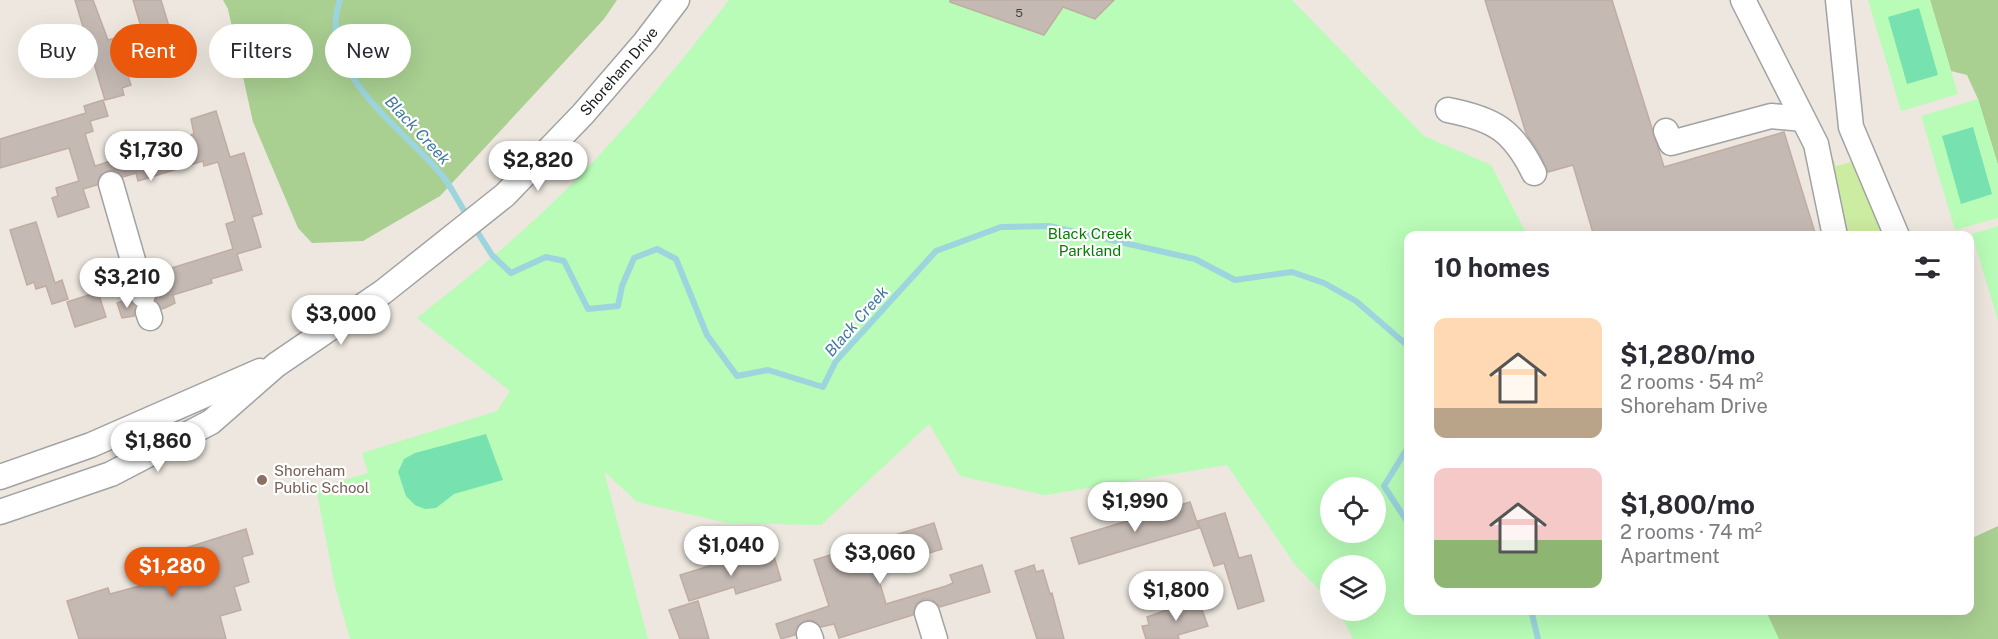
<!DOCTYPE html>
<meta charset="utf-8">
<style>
:root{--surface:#fff;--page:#f7f7f7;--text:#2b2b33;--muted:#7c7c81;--accent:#ea580c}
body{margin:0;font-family:"Public Sans",sans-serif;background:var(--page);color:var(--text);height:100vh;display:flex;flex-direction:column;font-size:22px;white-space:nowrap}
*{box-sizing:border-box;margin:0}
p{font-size:20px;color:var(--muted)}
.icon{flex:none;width:33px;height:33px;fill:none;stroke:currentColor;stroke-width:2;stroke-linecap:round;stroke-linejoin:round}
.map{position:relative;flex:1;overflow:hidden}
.sheet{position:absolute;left:1404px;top:231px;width:570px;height:384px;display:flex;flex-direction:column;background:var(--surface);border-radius:12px;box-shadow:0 6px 24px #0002}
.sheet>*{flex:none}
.top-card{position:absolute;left:18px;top:24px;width:570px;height:54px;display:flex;gap:12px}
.controls{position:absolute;left:1320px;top:477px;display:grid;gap:12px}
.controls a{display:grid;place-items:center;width:66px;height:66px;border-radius:50%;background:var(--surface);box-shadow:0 6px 24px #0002;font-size:30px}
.price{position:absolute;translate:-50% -51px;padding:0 14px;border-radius:21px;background:#fff;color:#222;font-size:20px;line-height:39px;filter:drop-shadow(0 2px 3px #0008)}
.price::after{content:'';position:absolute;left:50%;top:36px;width:18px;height:14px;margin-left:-9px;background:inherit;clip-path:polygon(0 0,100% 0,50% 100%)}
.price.current{background:var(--accent);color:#fff}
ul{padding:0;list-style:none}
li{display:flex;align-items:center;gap:18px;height:150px;padding:0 30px}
li span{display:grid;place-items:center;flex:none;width:168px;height:120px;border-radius:12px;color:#555}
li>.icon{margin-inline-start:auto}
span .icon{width:72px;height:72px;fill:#fffc;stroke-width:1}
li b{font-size:26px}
h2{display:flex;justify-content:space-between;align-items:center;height:72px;padding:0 30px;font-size:26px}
.chip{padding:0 21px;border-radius:27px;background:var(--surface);box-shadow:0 6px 24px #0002;font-size:21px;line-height:54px}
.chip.current{background:var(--accent);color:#fff}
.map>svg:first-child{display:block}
.grass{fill:#cceca1}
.forest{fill:#a9cf91}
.park{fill:#b8fcb7;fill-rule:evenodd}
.pitch{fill:#77e2af}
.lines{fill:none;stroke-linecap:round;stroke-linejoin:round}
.stream{stroke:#9cd5de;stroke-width:6}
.building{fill:#c5b9b3;stroke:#c0aca1;stroke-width:1.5}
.minor-casing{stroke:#a2a2a2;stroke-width:27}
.minor{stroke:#fff;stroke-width:24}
.education-dot{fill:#8d6e63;stroke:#fff;stroke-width:2}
.labels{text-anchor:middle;stroke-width:4.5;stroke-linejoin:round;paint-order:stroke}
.number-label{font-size:12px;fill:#464241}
.street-label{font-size:15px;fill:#1b1b1b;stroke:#fff}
.park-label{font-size:15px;fill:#067d05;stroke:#fff}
.education-label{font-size:15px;fill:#785e54;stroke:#fff;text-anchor:start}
.water-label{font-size:16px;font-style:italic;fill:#3e789f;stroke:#fff}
</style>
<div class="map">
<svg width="1998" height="639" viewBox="0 0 1998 639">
<rect width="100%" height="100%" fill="#ede7df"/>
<path class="grass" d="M1849,154l7,5 31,76h-42l-14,-68 2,-9 3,8 15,-4z"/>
<path class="forest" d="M223,0h394l-13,19 -164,177 -77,45 -51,2 -14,-15 -45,-106 -25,-113z
M1930,0h68v165l-20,-66 -11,-24 -16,-4z
M1998,526v113h-350l-10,-28 332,-1v-71z"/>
<path class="park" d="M729,0h563l132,136 67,29 36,70 -119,1v374l358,1 13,28h-426l-14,-28 37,-1v-44h-46v34l-34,-34 -69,-101 -182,30 -85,-19 -31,-52 -108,101 -94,-2 -90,-21 -33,-31 44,168h-298l-15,-53 -19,-98 52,-15 -6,-20 135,-42 13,-20 -93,-73c32,-26 65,-51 95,-78 82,-71 151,-155 217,-240zM1330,488h46v44h-46z
M1868,0h62l28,94 -57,17z
M1978,99l20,66v53l-43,12 -34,-114z
M1998,226v95l-26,-87z"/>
<path class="pitch" d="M1919,8l19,67 -31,9 -19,-67z
M1973,127l19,67 -31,10 -19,-68z
M486,434l17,46 -49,14 -18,14 -11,1 -10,-4 -9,-9 -8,-24 6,-13 11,-6z"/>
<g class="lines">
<path class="stream" d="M340,0c-25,71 62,127 101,174 10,12 18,29 27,43
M473,225l19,30 19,18 35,-16 18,4 24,48 30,-3 4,-20 12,-28 23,-9 19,10 31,76 30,41 31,-6 55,17 13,-26 100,-110 65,-24 48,-1 146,33 40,21 57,-8 32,11 32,18 52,45
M1408,447l-24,39 24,37
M1531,610l7,29"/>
</g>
<path class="building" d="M75,0h18l15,40 34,-10 -9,-30h28l16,53 -51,16 5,16 -9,3 2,7 -19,5z
M950,0h164l-19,19 -32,-12 -19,28 -94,-33z
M1485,0h127l52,167 120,-35 32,104h-222l-21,-71 -25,7 -9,-20 -13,-19z
M103,100l5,16 -18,5 3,10 -8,3 10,32 99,-32 -3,-15 25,-8 14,46 14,-4 18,61 -10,3 9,30 -24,7 5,16 -31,9 1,4 -39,12 2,8 -8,4 -5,2 -6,-9 1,-9 13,-4 -5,-17 68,-21 -7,-25 9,-3 -17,-59 -14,4 -1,-5 -65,20 -2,-8 -13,4 -8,-7 -8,1 -7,4 -3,10 -14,4 6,18 -31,10 -6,-19 6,-2 -2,-8 23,-7 -10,-33 -69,20v-29l86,-26 -2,-7z
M36,222l19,61 7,-3 6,19 -16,5 -6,-18 -10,3 -2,-7 -7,3 -17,-55z
M98,292l8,25 -31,10 -8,-25z
M129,299l6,8 -1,9 -12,2 -5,-15z
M1190,502l9,26 -120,36 -8,-26z
M1225,513l14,45 12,-3 13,46 -26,8 -14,-46 -10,3 -16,-45z
M934,523l8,26 -66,21 10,34 60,-18 7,-3 -3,-8 32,-10 8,27 -50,15 -9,-8h-8l-7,5 -3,11 -74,23 -5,-14 -13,3 -9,-7 -8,1 -6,5 -3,9 -14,4 -5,-15 53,-18 -15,-46z
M246,529l7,25 -11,3 7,25 -15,5 7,23 -21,6 6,23h-147l-12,-38 41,-13 2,6 66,-18 -3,-9 7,-2 -4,-14z
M773,553l8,27 -45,14 -2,-7 -45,14 -9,-26 46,-14 2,6z
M1034,565l2,7 7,-2 7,24 2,-1 12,46h-27l-22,-68z
M1198,599l10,27 -30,9 1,4h-33l-4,-13 7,-1 -2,-8z
M698,601l11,38h-29l-11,-29z"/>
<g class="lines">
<defs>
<g id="minor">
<path d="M1743,0l73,144 19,92"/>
<path d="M1838,0l13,127 46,109"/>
<path d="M1448,110c46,9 65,20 86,63"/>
<path d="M1666,131l5,12 100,-27 32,3"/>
<path d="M111,184l32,111"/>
<path d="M148,312l2,6"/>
<path d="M0,477l91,-32 169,-74"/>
<path id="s1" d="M0,512l111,-38 100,-52 65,-57 107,-73 122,-97 78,-81 62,-72 32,-42"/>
<path d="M927,613l8,26"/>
<path d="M809,634l2,5"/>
</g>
</defs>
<use href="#minor" class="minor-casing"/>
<use href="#minor" class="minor"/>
</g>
<circle class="education-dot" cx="262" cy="480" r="6"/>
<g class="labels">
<g class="number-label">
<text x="1019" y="17">5</text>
</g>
<g class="street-label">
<text dy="5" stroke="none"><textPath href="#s1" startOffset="770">Shoreham Drive</textPath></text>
</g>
<g class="park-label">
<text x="1090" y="239">Black Creek<tspan x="1090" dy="17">Parkland</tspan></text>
</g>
<g class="education-label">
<text x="274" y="476">Shoreham<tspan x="274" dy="17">Public School</tspan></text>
</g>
<g class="water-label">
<text transform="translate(418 130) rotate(47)" y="6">Black Creek</text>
<text transform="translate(856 321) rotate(-49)" y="6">Black Creek</text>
</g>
</g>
</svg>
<div class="controls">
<a><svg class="icon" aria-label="locate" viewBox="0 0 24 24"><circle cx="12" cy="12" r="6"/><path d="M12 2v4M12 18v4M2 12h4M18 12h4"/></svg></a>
<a><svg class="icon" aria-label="layers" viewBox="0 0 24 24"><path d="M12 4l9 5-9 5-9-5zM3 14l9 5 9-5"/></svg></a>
</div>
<b class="price" style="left:151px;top:182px">$1,730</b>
<b class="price" style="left:538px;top:192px">$2,820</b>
<b class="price" style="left:127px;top:309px">$3,210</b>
<b class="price" style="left:341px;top:346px">$3,000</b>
<b class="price" style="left:158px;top:473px">$1,860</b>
<b class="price" style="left:1135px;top:533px">$1,990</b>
<b class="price" style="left:731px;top:577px">$1,040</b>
<b class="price" style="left:880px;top:585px">$3,060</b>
<b class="price current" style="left:172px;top:598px">$1,280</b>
<b class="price" style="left:1176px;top:622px">$1,800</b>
<div class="top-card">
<a class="chip">Buy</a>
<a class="chip current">Rent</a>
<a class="chip">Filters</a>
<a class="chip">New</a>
</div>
<section class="sheet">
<h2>10 homes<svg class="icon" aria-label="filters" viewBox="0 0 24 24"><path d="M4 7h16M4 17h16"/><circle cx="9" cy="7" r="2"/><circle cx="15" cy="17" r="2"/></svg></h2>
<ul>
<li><span style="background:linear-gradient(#ffd9b3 75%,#b9a48a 0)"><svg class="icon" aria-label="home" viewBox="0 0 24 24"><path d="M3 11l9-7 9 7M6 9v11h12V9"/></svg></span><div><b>$1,280/mo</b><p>2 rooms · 54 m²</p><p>Shoreham Drive</p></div></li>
<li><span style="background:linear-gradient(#f6c9c9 60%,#8fb573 0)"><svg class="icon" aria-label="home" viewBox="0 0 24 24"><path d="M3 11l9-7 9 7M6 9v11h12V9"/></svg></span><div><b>$1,800/mo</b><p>2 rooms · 74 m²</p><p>Apartment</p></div></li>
</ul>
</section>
</div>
